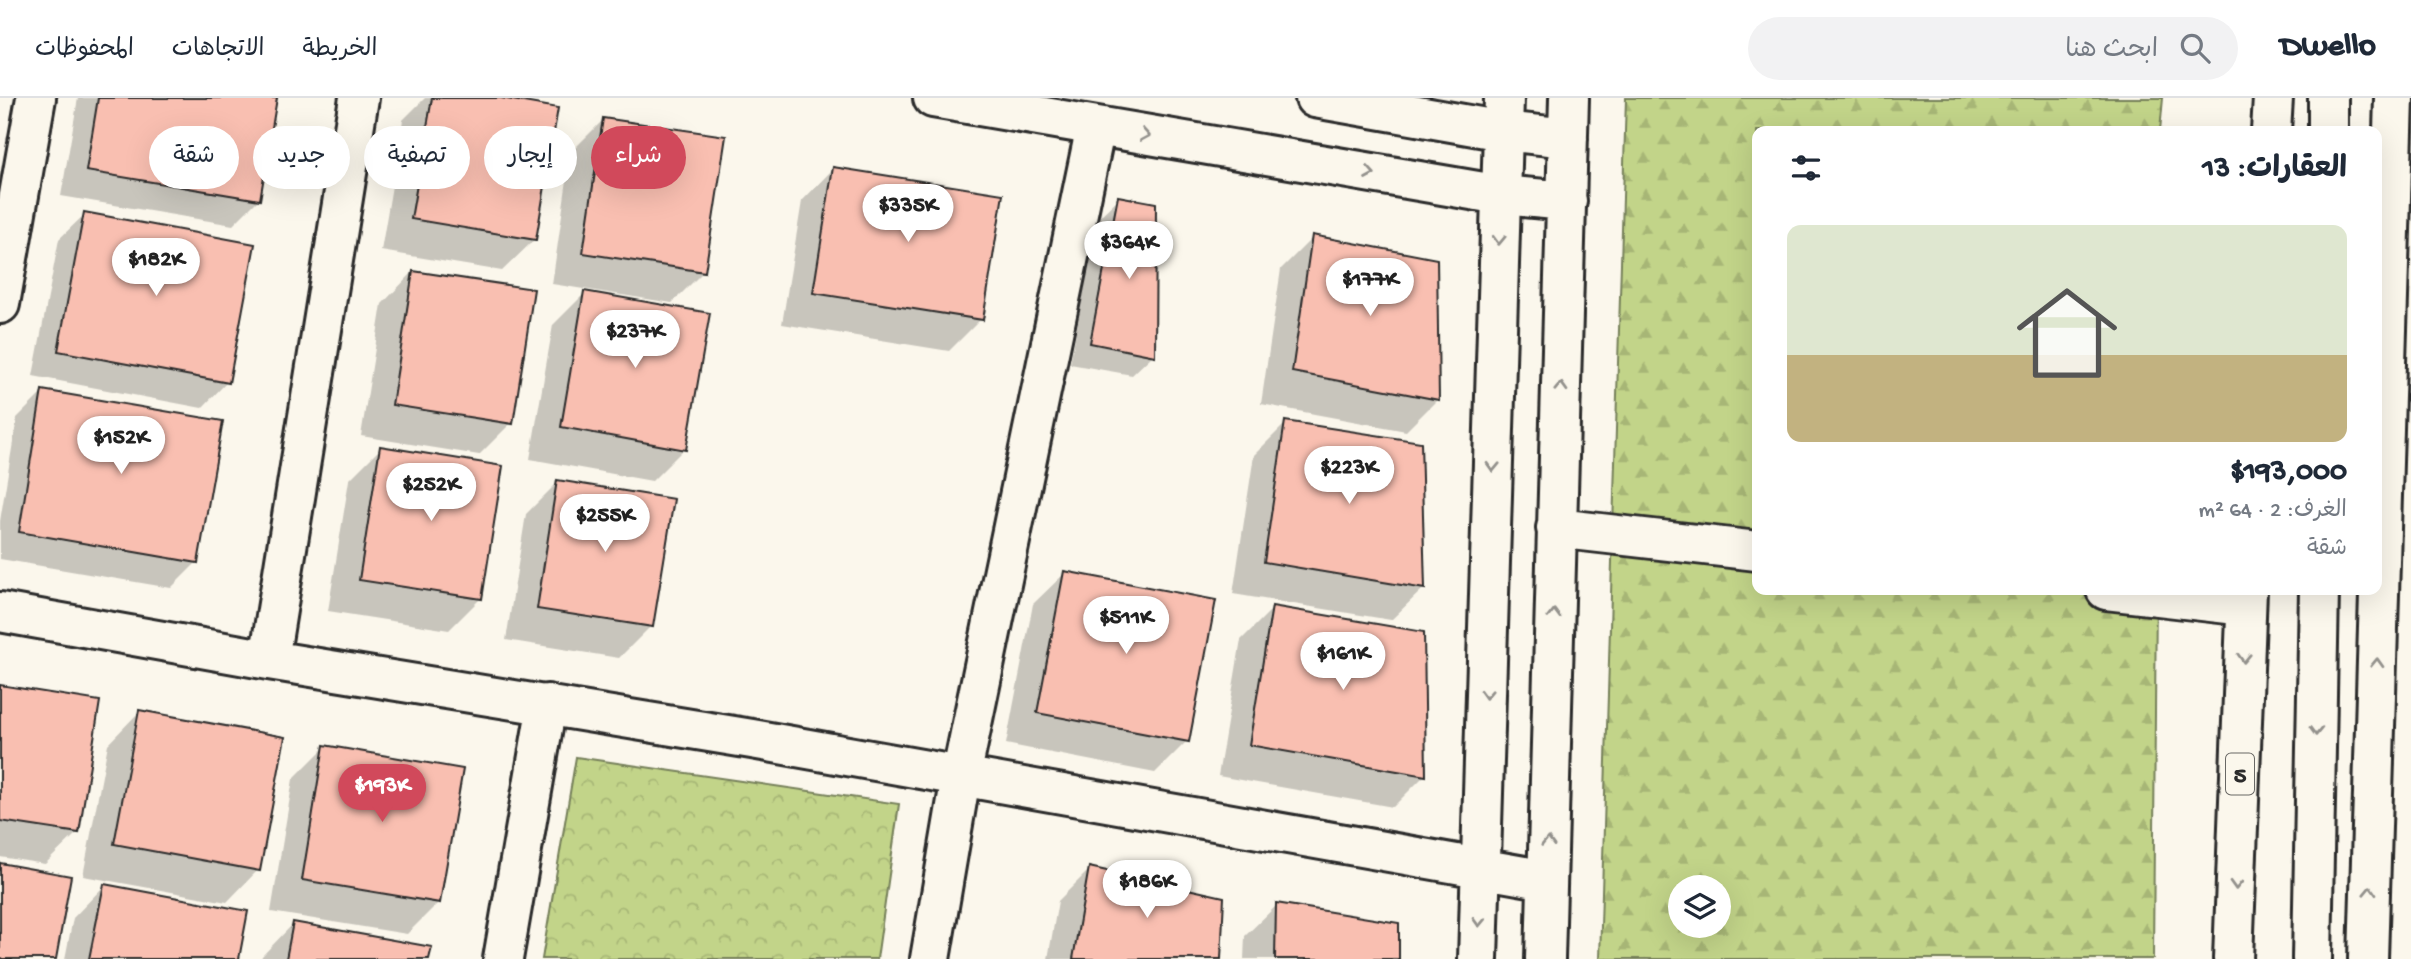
<!DOCTYPE html>
<html lang="ar">
<meta charset="utf-8">
<style>
:root{--surface:#fff;--page:#f2f2f3;--text:#1f2937;--muted:#747a83;--line:#e0e1e3;--accent:#d1495b}
body{margin:0;font-family:"Gochi Hand","Playpen Sans Arabic",sans-serif;background:var(--page);color:var(--text);direction:rtl;height:100vh;display:flex;flex-direction:column;font-size:26px;white-space:nowrap}
*{box-sizing:border-box;margin:0}
p{font-size:23px;color:var(--muted)}
.icon{flex:none;width:38px;height:38px;fill:none;stroke:currentColor;stroke-width:2;stroke-linecap:round;stroke-linejoin:round}
.map{position:relative;flex:1;overflow:hidden;direction:ltr}
.side{position:absolute;left:1752px;top:28px;width:630px;height:469px;display:flex;flex-direction:column;background:var(--surface);border-radius:14px;box-shadow:0 7px 28px #0002;direction:rtl}
.side>*{flex:none}
.guide{position:absolute;left:21px;top:28px;width:665px;height:63px;direction:rtl;display:flex;gap:14px}
.buttons{position:absolute;left:1668px;top:777px;display:grid;gap:14px}
.buttons a{display:grid;place-items:center;width:63px;height:63px;border-radius:50%;background:var(--surface);box-shadow:0 7px 28px #0002;font-size:35px}
.price{position:absolute;translate:-50% -60px;padding:0 16px;border-radius:24px;background:#fff;color:#222;font-size:23px;line-height:46px;filter:drop-shadow(0 2px 4px #0008)}
.price::after{content:'';position:absolute;left:50%;top:42px;width:21px;height:16px;margin-left:-10px;background:inherit;clip-path:polygon(0 0,100% 0,50% 100%)}
.price.on{background:var(--accent);color:#fff}
ul{padding:0;list-style:none}
li{display:grid;align-content:center;gap:14px;height:371px;padding:0 35px}
li+li{border-top:2px solid var(--line)}
li span{display:grid;place-items:center;height:217px;border-radius:14px;color:#555}
li>.icon{margin-inline-start:auto}
span .icon{width:126px;height:126px;fill:#fffc;stroke-width:1}
li b{font-size:30px}
h2{display:flex;justify-content:space-between;align-items:center;height:84px;padding:0 35px;font-size:30px}
.chip{padding:0 24px;border-radius:32px;background:var(--surface);box-shadow:0 7px 28px #0002;font-size:24px;line-height:63px}
.chip.on{background:var(--accent);color:#fff}
header{display:flex;align-items:center;gap:42px;box-sizing:border-box;height:98px;padding:0 35px;background:var(--surface);border-bottom:2px solid var(--line)}
header strong{font-size:33px}
nav{display:flex;gap:38px;margin-inline-start:auto;font-size:24px}
.search{width:490px;height:63px;background:var(--page);display:flex;align-items:center;gap:18px;box-sizing:border-box;padding:0 24px;border-radius:38px;color:var(--muted);font-size:26px}
.map>svg:first-child{display:block}
.forest{fill:url(#forest-firs);stroke:#76805a;stroke-width:2;fill-rule:evenodd}
.park{fill:url(#park-crowns);stroke:#76805a;stroke-width:2}
.shadow{fill:#0003}
.building{fill:#f9bfb1;stroke:#2b2b2b;stroke-width:2}
.lines{fill:none;stroke-linecap:round;stroke-linejoin:round}
.minor-casing{stroke:#2b2b2b;stroke-width:44}
.highway-casing{stroke:#2b2b2b;stroke-width:44}
.minor{stroke:#fbf7ec;stroke-width:38}
.highway{stroke:#fbf7ec;stroke-width:38}
.oneway{stroke:#93918c}
.labels{text-anchor:middle;stroke-width:6;stroke-linejoin:round;paint-order:stroke}
.shield{fill:#fbf7ec;stroke:#696865;stroke-width:2}
.shield-label{font-size:24px;font-weight:bold;fill:#2b2b2b}
</style>
<header>
<strong>Dwello</strong>
<div class="search"><svg class="icon" aria-label="search" viewBox="0 0 24 24"><circle cx="10" cy="10" r="6"/><path d="M15 15l6 6"/></svg>ابحث هنا</div>
<nav><a>الخريطة</a><a>الاتجاهات</a><a>المحفوظات</a></nav>
</header>
<div class="map">
<svg width="2411" height="861" viewBox="0 0 2411 861">
<defs>
<pattern id="forest-firs" width="22" height="20" patternUnits="userSpaceOnUse" patternTransform="scale(1.75)"><rect width="22" height="20" fill="#c2d489"/><path d="M5 1l3.5 6h-7zM16 11l3.5 6h-7z" fill="#a7b676"/></pattern>
<pattern id="park-crowns" width="20" height="18" patternUnits="userSpaceOnUse" patternTransform="scale(1.75)"><rect width="20" height="18" fill="#c2d489"/><path d="M2 6a3 3 0 1 1 6 0M12 15a3 3 0 1 1 6 0" fill="none" stroke="#a7b676"/></pattern>
</defs>
<rect width="100%" height="100%" fill="#fbf7ec"/>
<filter id="ink" filterUnits="userSpaceOnUse"><feTurbulence type="fractalNoise" baseFrequency=".0143" numOctaves="2"/><feDisplacementMap in="SourceGraphic" scale="14" xChannelSelector="R" yChannelSelector="G"/><feConvolveMatrix kernelMatrix="1 2 1 2 8 2 1 2 1" color-interpolation-filters="sRGB"/></filter>
<g filter="url(#ink)">
<path class="forest" d="M1626,0h537l-3,33h-403v459h399l-3,369h-553zM1680,789h38v39h-38z"/>
<path class="park" d="M576,659l323,47 -22,155h-335z"/>
<path class="shadow" d="M78,0h197l-16,101 -26,26 -172,-29z
M425,0h66l43,142 -32,31 -121,-20 22,-131z
M603,22l101,151 -32,32 -120,-19 19,-132z
M833,71l148,150 -32,32 -167,-27 20,-123z
M1119,100l34,157 -21,20 -62,-11 28,-146z
M85,116l142,168 -25,26 -169,-32 26,-137z
M1313,139l122,24 2,139 -31,31 -145,-27 20,-135z
M413,174l98,151 -32,32 -118,-19 21,-132z
M585,195l99,156 -32,32 -122,-22 23,-134z
M43,294l154,170 -26,26 -171,-29v-38l17,-103z
M1286,325l133,20 4,146 -32,31 -158,-26 21,-139z
M381,350l100,150 -32,32 -121,-19 21,-131z
M558,384l93,144 -32,32 -113,-18 20,-126z
M1065,475l122,168 -32,32 -149,-29 27,-140z
M1273,510l151,168 -31,31 -175,-31 23,-136z
M0,589l77,146 -32,31 -45,-7z
M139,614l119,158 -31,32 -144,-26 25,-132z
M325,649l114,155 -32,32 -136,-22 22,-133z
M1090,771l129,90h-171l10,-58z
M104,788l133,73h-172l8,-41z
M1277,807l120,54h-153l1,-23z
M293,826l135,35h-167l1,-3z"/>
<path class="building" d="M98,0h179l-17,102 -174,-29z
M432,0h69l57,10 -22,132 -125,-21z
M603,20l123,18 -21,136 -122,-19z
M833,69l170,27 -20,126 -170,-27z
M1118,98l38,7 -1,153 -65,-13z
M84,114l171,32 -26,139 -171,-32z
M1312,137l125,24 2,141 -147,-28z
M413,173l121,18 -21,135 -121,-19z
M584,193l126,22 -24,137 -125,-23z
M42,292l181,31 -25,142 -179,-31z
M1285,323l136,21 4,147 -161,-27z
M380,348l123,20 -21,133 -123,-19z
M557,382l117,19 -21,128 -116,-18z
M1064,473l152,29 -27,142 -152,-29z
M1272,508l152,26 2,144 -177,-31z
M0,587l100,16 -21,132 -79,-12z
M139,612l146,27 -25,134 -146,-27z
M324,647l139,24 -23,134 -138,-23z
M0,765l71,13 -15,83h-56z
M1089,769l135,30 -3,62h-148z
M104,786l144,27 -9,48h-150z
M1276,805l123,20v36h-124z
M293,824l139,25 -3,12h-143z"/>
<g class="lines">
<defs>
<path id="minor" d="M933,0l568,97 66,6
M1315,0l188,33 65,7
M0,206l36,-206
M1556,430l201,23
M2106,492l140,16
M0,514l269,48 483,79 795,141
M269,562l90,-562
M503,861l44,-255
M930,861l31,-182 135,-651
M1478,861l26,-861
M1545,861l24,-861"/>
<path id="highway" d="M2271,33l2,-33
M2328,33v-33
M2233,861l14,-369
M2312,861l7,-369
M2368,861l26,-861"/>
</defs>
<use href="#minor" class="minor-casing"/>
<use href="#highway" class="highway-casing"/>
<use href="#minor" class="minor"/>
<use href="#highway" class="highway"/>
</g>
<defs><path id="oneway-chevron" d="M-2-3.5L2.5 0L-2 3.5" fill="none" stroke-width="1.6" stroke-linecap="round" stroke-linejoin="round" transform="scale(1.75)"/></defs>
<g class="oneway">
<use href="#oneway-chevron" transform="translate(1145 37) rotate(10)"/>
<use href="#oneway-chevron" transform="translate(1370 75) rotate(10)"/>
<use href="#oneway-chevron" transform="translate(1499 142) rotate(92)"/>
<use href="#oneway-chevron" transform="translate(1561 289) rotate(-88)"/>
<use href="#oneway-chevron" transform="translate(1493 369) rotate(92)"/>
<use href="#oneway-chevron" transform="translate(1554 516) rotate(-89)"/>
<use href="#oneway-chevron" transform="translate(2244 560) rotate(92)"/>
<use href="#oneway-chevron" transform="translate(2377 565) rotate(-88)"/>
<use href="#oneway-chevron" transform="translate(1486 596) rotate(92)"/>
<use href="#oneway-chevron" transform="translate(2316 633) rotate(91)"/>
<use href="#oneway-chevron" transform="translate(1548 744) rotate(-89)"/>
<use href="#oneway-chevron" transform="translate(2236 787) rotate(92)"/>
<use href="#oneway-chevron" transform="translate(2370 793) rotate(-88)"/>
<use href="#oneway-chevron" transform="translate(1479 824) rotate(92)"/>
</g>
</g>
<g class="labels">
<rect class="shield" x="2226" y="655.5" width="28" height="41" rx="5"/>
<g class="shield-label">
<text x="2240" y="684">5</text>
</g>
</g>
</svg>
<div class="buttons">
<a><svg class="icon" aria-label="layers" viewBox="0 0 24 24"><path d="M12 4l9 5-9 5-9-5zM3 14l9 5 9-5"/></svg></a>
</div>
<b class="price" style="left:908px;top:146px">$335K</b>
<b class="price" style="left:1129px;top:183px">$364K</b>
<b class="price" style="left:156px;top:200px">$182K</b>
<b class="price" style="left:1370px;top:220px">$177K</b>
<b class="price" style="left:635px;top:272px">$237K</b>
<b class="price" style="left:121px;top:378px">$152K</b>
<b class="price" style="left:1349px;top:408px">$223K</b>
<b class="price" style="left:431px;top:425px">$252K</b>
<b class="price" style="left:605px;top:456px">$255K</b>
<b class="price" style="left:1126px;top:558px">$511K</b>
<b class="price" style="left:1343px;top:594px">$161K</b>
<b class="price on" style="left:382px;top:726px">$193K</b>
<b class="price" style="left:1147px;top:822px">$186K</b>
<div class="guide">
<a class="chip on">شراء</a>
<a class="chip">إيجار</a>
<a class="chip">تصفية</a>
<a class="chip">جديد</a>
<a class="chip">شقة</a>
</div>
<section class="side">
<h2>العقارات: 13<svg class="icon" aria-label="filters" viewBox="0 0 24 24"><path d="M4 7h16M4 17h16"/><circle cx="9" cy="7" r="2"/><circle cx="15" cy="17" r="2"/></svg></h2>
<ul>
<li><span style="background:linear-gradient(#dfe7d0 60%,#c2b280 0)"><svg class="icon" aria-label="home" viewBox="0 0 24 24"><path d="M3 11l9-7 9 7M6 9v11h12V9"/></svg></span><div><b>$193,000</b><p>الغرف: 2 · 64 m²</p><p>شقة</p></div></li>
</ul>
</section>
</div>
